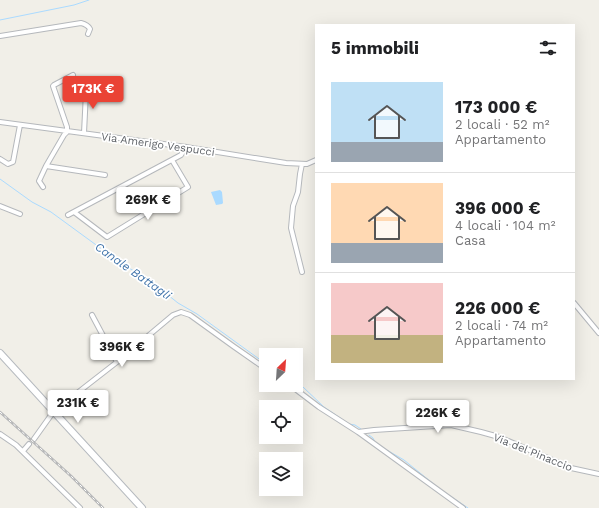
<!DOCTYPE html>
<html lang="it">
<meta charset="utf-8">
<style>
:root{--surface:#fff;--page:#f6f6f6;--text:#202124;--muted:#757577;--line:#e0e0e0;--accent:#ea4335}
body{margin:0;font-family:"Work Sans",sans-serif;background:var(--page);color:var(--text);height:100vh;display:flex;flex-direction:column;font-size:15px;white-space:nowrap}
*{box-sizing:border-box;margin:0}
p{font-size:13px;color:var(--muted)}
.icon{flex:none;width:22px;height:22px;fill:none;stroke:currentColor;stroke-width:2;stroke-linecap:round;stroke-linejoin:round}
.map{position:relative;flex:1;overflow:hidden}
.details{position:absolute;left:315px;top:24px;width:260px;height:356px;display:flex;flex-direction:column;background:var(--surface);border-radius:0px;box-shadow:0 4px 16px #0002}
.details>*{flex:none}
.needle{width:26px;rotate:25deg}
.buttons{position:absolute;left:259px;top:348px;display:grid;gap:8px}
.buttons a{display:grid;place-items:center;width:44px;height:44px;border-radius:0px;background:var(--surface);box-shadow:0 4px 16px #0002;font-size:20px}
.price{position:absolute;translate:-50% -34px;padding:0 9px;border-radius:4px;background:#fff;color:#222;font-size:13px;line-height:26px;filter:drop-shadow(0 1px 2px #0008)}
.price::after{content:'';position:absolute;left:50%;top:24px;width:12px;height:9px;margin-left:-6px;background:inherit;clip-path:polygon(0 0,100% 0,50% 100%)}
.price.current{background:var(--accent);color:#fff}
ul{padding:0;list-style:none}
li{display:flex;align-items:center;gap:12px;height:100px;padding:0 16px}
li+li{border-top:1px solid var(--line)}
li span{display:grid;place-items:center;flex:none;width:112px;height:80px;border-radius:0px;color:#555}
li>.icon{margin-inline-start:auto}
span .icon{width:48px;height:48px;fill:#fffc;stroke-width:1}
li b{font-size:17px}
h2{display:flex;justify-content:space-between;align-items:center;height:48px;padding:0 16px;font-size:17px}
.map>svg:first-child{display:block}
.water{fill:#aadaff}
.lines{fill:none;stroke-linecap:round;stroke-linejoin:round}
.stream{stroke:#aadaff;stroke-width:1}
.street-casing{stroke:#b5b8bc;stroke-width:6}
.secondary-casing{stroke:#b6babf;stroke-width:8}
.street{stroke:#fff;stroke-width:4}
.secondary{stroke:#fff;stroke-width:6}
.rail-casing{stroke:#b6b7b8;stroke-width:2.5}
.rail{stroke:#fff;stroke-width:1;stroke-dasharray:3;stroke-linecap:butt}
.labels{text-anchor:middle;stroke-width:3.5;stroke-linejoin:round;paint-order:stroke}
.street-label{font-size:11px;fill:#5f6368;stroke:#fff}
.water-label{font-size:12px;font-style:italic;fill:#4174aa;stroke:#fff}
</style>
<div class="map">
<svg width="599" height="508" viewBox="0 0 599 508">
<rect width="100%" height="100%" fill="#f1efe8"/>
<path class="water" d="M220,190l2,2 1,11 -1,1 -6,1 -5,-13z"/>
<g class="lines">
<path class="stream" d="M0,20l74,-15 15,-5
M0,179l32,23 19,10 63,46 44,29 20,16 19,11 69,50
M296,383l7,4 21,20 25,17 6,1 6,4
M369,435l4,3 2,4
M385,449l19,11 37,30 27,18"/>
<defs>
<path id="street" d="M0,36l81,-13c4,1 7,2 9,6l-2,5
M0,122l186,25 100,16 21,1 9,-4
M67,132v-5l-14,-41 1,-1 19,-10
M84,133l2,-41 3,-9
M0,159l8,5 5,-2 7,-37
M302,164l-2,10 -2,18 -5,14 -2,22 11,44
M46,166l59,9
M43,187l-4,-6 7,-15 18,-31 3,-3
M0,206l20,8
M74,212l33,25 81,-50 -16,-27
M68,215l113,-60 5,-8
M574,303l25,30
M92,315l25,47
M290,385l29,22 39,25 16,-2 77,-5 30,7 18,5 72,31 28,6
M358,432l105,76
M0,434l16,11 64,63
M34,439l20,-28 63,-49 56,-47 8,-3 9,3 43,31 33,23
M23,451l6,-7"/>
<path id="secondary" d="M0,353l142,155"/>
</defs>
<use href="#street" class="street-casing"/>
<use href="#secondary" class="secondary-casing"/>
<use href="#street" class="street"/>
<use href="#secondary" class="secondary"/>
<defs>
<path id="rail" d="M0,412l71,64 32,32"/>
</defs>
<use href="#rail" class="rail-casing"/>
<use href="#rail" class="rail"/>
</g>
<g class="labels">
<g class="street-label">
<text transform="translate(158 144) rotate(8)" y="4">Via Amerigo Vespucci</text>
<text transform="translate(533 452) rotate(22)" y="4">Via del Pinaccio</text>
</g>
<g class="water-label">
<text transform="translate(133 271) rotate(35)" y="4">Canale Battagli</text>
</g>
</g>
</svg>
<div class="buttons">
<a><svg class="needle" viewBox="-14 -14 28 28"><path d="M0-13l5 13h-10z" fill="#e53935"/><path d="M0 13l5-13h-10z" fill="#757577"/></svg></a>
<a><svg class="icon" aria-label="locate" viewBox="0 0 24 24"><circle cx="12" cy="12" r="6"/><path d="M12 2v4M12 18v4M2 12h4M18 12h4"/></svg></a>
<a><svg class="icon" aria-label="layers" viewBox="0 0 24 24"><path d="M12 4l9 5-9 5-9-5zM3 14l9 5 9-5"/></svg></a>
</div>
<b class="price current" style="left:93px;top:110px">173K €</b>
<b class="price" style="left:148px;top:221px">269K €</b>
<b class="price" style="left:122px;top:368px">396K €</b>
<b class="price" style="left:78px;top:424px">231K €</b>
<b class="price" style="left:438px;top:434px">226K €</b>
<section class="details">
<h2>5 immobili<svg class="icon" aria-label="filters" viewBox="0 0 24 24"><path d="M4 7h16M4 17h16"/><circle cx="9" cy="7" r="2"/><circle cx="15" cy="17" r="2"/></svg></h2>
<ul>
<li><span style="background:linear-gradient(#bfe0f5 75%,#9aa5b1 0)"><svg class="icon" aria-label="home" viewBox="0 0 24 24"><path d="M3 11l9-7 9 7M6 9v11h12V9"/></svg></span><div><b>173 000 €</b><p>2 locali · 52 m²</p><p>Appartamento</p></div></li>
<li><span style="background:linear-gradient(#ffd9b3 75%,#9aa5b1 0)"><svg class="icon" aria-label="home" viewBox="0 0 24 24"><path d="M3 11l9-7 9 7M6 9v11h12V9"/></svg></span><div><b>396 000 €</b><p>4 locali · 104 m²</p><p>Casa</p></div></li>
<li><span style="background:linear-gradient(#f6c9c9 65%,#c2b280 0)"><svg class="icon" aria-label="home" viewBox="0 0 24 24"><path d="M3 11l9-7 9 7M6 9v11h12V9"/></svg></span><div><b>226 000 €</b><p>2 locali · 74 m²</p><p>Appartamento</p></div></li>
</ul>
</section>
</div>
